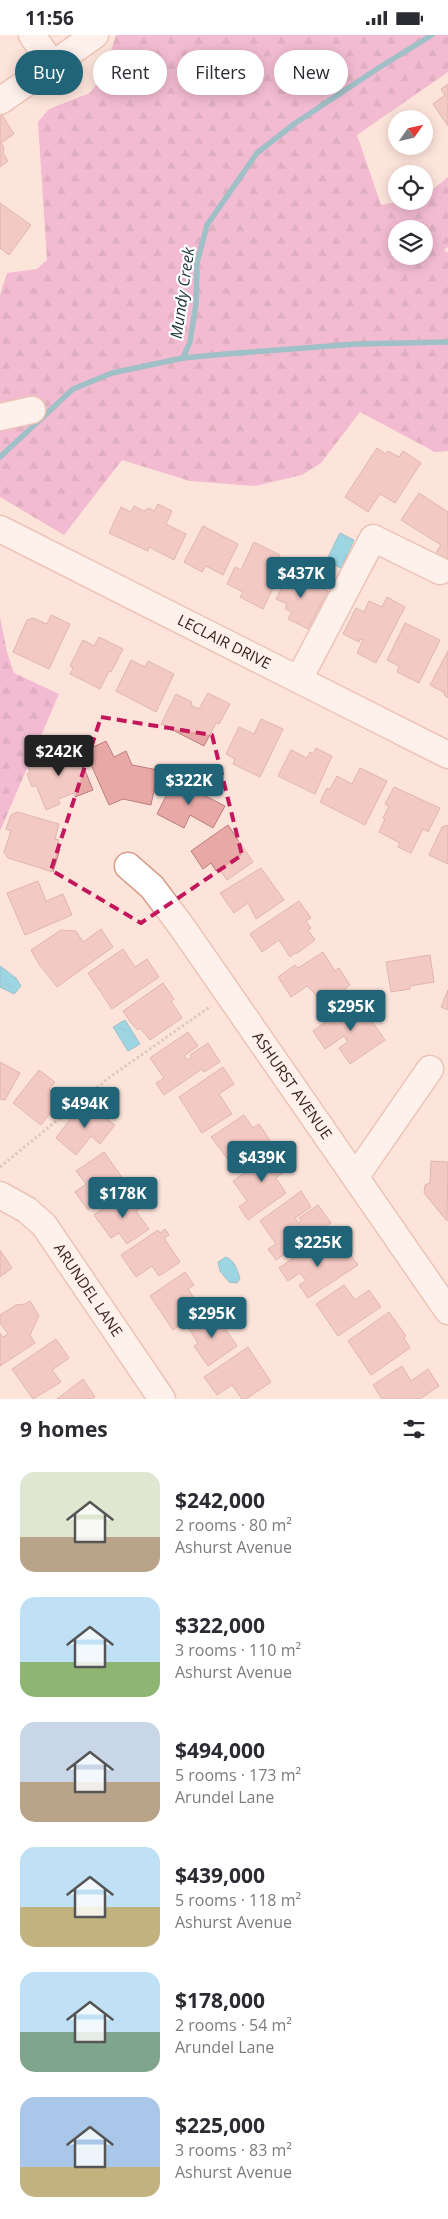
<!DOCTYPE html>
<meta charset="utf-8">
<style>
:root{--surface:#fff;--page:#f7f7f7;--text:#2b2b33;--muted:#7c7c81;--accent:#226477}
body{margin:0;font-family:"Open Sans",sans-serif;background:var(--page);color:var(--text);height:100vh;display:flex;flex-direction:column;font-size:19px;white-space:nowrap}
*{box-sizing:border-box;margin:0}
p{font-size:16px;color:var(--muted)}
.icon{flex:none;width:28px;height:28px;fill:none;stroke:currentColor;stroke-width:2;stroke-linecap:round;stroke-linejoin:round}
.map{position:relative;height:1364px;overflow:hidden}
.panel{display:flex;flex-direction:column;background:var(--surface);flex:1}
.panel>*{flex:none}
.top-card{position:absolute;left:15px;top:15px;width:419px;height:45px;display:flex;gap:10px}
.needle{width:32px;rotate:56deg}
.fabs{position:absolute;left:388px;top:75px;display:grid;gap:10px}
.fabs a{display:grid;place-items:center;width:45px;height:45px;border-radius:50%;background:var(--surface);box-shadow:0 2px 12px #0003;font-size:25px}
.price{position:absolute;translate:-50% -42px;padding:0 11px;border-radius:5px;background:var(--accent);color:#fff;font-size:16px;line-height:32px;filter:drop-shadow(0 1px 2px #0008)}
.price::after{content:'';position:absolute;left:50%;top:30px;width:15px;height:11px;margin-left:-8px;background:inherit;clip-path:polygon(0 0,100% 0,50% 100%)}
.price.selected{background:#222;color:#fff}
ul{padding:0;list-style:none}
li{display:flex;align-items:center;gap:15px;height:125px;padding:0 20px}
li span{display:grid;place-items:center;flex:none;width:140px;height:100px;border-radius:15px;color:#555}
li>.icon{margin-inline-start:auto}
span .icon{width:60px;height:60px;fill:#fffc;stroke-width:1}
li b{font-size:21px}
h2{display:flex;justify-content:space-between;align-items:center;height:60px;padding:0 20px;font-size:21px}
.chip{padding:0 18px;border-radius:22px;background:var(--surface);box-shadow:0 2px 12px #0003;font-size:18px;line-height:45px}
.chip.selected{background:var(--accent);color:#fff}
.status{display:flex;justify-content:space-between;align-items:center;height:35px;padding:0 25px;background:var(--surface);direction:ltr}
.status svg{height:14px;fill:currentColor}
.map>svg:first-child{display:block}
.forest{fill:url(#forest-firs);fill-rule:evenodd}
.water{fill:url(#water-ripples);stroke:#2d94ae}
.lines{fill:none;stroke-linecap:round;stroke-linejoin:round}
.stream{stroke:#2d94ae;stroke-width:5.5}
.building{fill:#e7a8a6;stroke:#ba7e7c}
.minor-casing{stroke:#d79e89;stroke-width:29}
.path{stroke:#bfa79e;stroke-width:3;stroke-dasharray:2.5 2.5;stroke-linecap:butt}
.minor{stroke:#fff;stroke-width:26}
.marked{fill:none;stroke:#c2185b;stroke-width:4;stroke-dasharray:10 6;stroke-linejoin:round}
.labels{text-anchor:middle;stroke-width:4.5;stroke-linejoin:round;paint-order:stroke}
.street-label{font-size:15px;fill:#39231a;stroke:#fff}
.water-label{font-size:16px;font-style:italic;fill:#1b323a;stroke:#fff}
</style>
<div class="status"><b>11:56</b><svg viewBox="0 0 49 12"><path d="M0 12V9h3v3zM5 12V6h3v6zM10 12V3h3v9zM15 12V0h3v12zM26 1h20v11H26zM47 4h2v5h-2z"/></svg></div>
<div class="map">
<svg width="448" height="1364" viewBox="0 0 448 1364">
<defs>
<pattern id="forest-firs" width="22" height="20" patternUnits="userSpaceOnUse" patternTransform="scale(1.25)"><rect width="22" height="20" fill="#e489c5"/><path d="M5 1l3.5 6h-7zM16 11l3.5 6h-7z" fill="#ba709f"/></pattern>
<pattern id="water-ripples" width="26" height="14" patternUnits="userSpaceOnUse" patternTransform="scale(1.25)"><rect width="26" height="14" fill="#28c4ed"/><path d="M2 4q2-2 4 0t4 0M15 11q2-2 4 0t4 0" fill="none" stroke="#25a8cb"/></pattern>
</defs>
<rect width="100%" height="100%" fill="#fde4db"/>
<path class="forest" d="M116,0h332v37l-91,63 24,70 21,-4h22v-4l24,-20v70l-4,3 4,3v198l-13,1 -75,-40 -39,51 -19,12 -47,11 -65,-5 -68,-21 -58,75 -64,-38v-202l7,-22 30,-4 10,-9 -9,-138 11,-13 41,-16 14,-20zM396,194h28v27h-28z
M0,582l7,35 7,21 45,21 -59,137z"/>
<path class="water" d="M340,498l14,7 -13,28 -15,-7z
M0,931l16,12 5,8 -7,8 -14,-7z
M125,985l15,24 -12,7 -15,-24z
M226,1222c9,4 11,12 14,22l-3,4 -8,-1 -9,-11 -2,-9z"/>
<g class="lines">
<path class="stream" d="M183,323l7,-16 6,-38 1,-41 10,-38 50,-72 37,-29 86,-57 52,-32
M0,422l73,-68 39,-16 71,-15 43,-4 131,-10 91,-2"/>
</g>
<path class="building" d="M448,49v42l-15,-22 12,-9 -4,-6z
M2,80l12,19 -13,9 3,4 -1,6 5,8 -8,6v-50z
M0,168l31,22 -22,30 -9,-7z
M377,413l9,6 2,-3 11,6 4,-6 18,12 -26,40 -15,-9 -12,18 -23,-15z
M419,458l29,19v54l-14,-10 7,-11 -40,-25z
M158,469l14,7 -6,13 20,10 -12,26 -25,-13 -1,4 -39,-18 12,-26 10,5 3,-6 10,5 5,-3 5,3z
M203,491l35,18 -15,31 -17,-9 -4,6 -18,-10z
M254,507l26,13 -13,27 7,4 -11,23 -23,-12 3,-5 -16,-8 8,-17 6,3z
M290,536l38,20 -20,38 -20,-10 4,-7 -7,-3 2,-5 -11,-5z
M387,562l18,10 -29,56 -19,-10 6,-13 -3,-1 -1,3 -16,-8 13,-26 8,4 5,-11 13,6z
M51,580l19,9 -21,45 -36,-17 14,-32 6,-2 14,6z
M405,588l35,17 -21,43 -22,-11 2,-6 -12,-6z
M99,602l24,12 -12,23 -2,-1 -9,18 -30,-15 3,-6 -3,-2 13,-26 11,6z
M448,616v47l-4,-3 1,-2 -15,-8z
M131,625l14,7 3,-6 26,13 -18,38 -40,-21z
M208,658l22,11 -11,20 -3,-1 -12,23 -43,-22 15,-30 16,8 -1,3 8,4z
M261,684l22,10 -23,48 -27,-13 2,-5 -9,-5 13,-27 15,7z
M106,706l8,16 12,-6 6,14 26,5 -7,35 -28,-6 -14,6 -24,-54z
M76,713l17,42 -18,7 -1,-4 -16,6 2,5 -14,6 -10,-25 -4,2 -5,-13 3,-1 -3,-8 6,-3 -1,-3 20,-8 2,6z
M316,713l16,8 -17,38 -37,-18 13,-26 16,8 3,-6 3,2z
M360,733l27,13 -22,44 -45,-23 7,-14 3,1 7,-13 15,8z
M174,745l51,26 -12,22 -23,-13 -6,13 -27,-14z
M394,752l46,21 -12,24 -5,-3 -12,24 -13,-6 2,-4 -21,-11 6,-13 -2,-1 6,-12 -4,-2z
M17,777l42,12 -4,15 4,1 -2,9h3l-7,23 -45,-14 -4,-6 7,-21 -5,-2 5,-14z
M228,790l25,37 -26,18 -8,-11 -3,2 -5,-8 -8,6 -12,-18z
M447,790l1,1v38l-19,-9 13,-28z
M261,833l23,32 -28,19 -8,-16 -14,10 -14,-20z
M38,846l8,20 17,-7 9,21 -47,20 -18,-42z
M299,866l12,17 -5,3 5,7 -3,2 7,10 -19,14 -1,-1 -5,4 -11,-17 -17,12 -12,-18z
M101,894l12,18 -56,40 -18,-23 -8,-14 30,-20 15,1 7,11z
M123,914l12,18 12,-8 12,18 -47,32 -24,-36z
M323,917l12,19 4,-3 11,17 -5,3 6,9 -23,16 -12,-18 -9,-9 -16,11 -13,-20 17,-12 3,3z
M430,920l4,27 -24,4v3l-19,3 -5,-30z
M163,948l11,16 -3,2 11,17 -32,22 -10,-12 -2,2 -7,-7 -8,-12z
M448,955v20l-7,-3z
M357,965l28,40 -35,24 -11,-16 9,-6 -4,-6 -19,13 -12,-18z
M188,997l10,14 -14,10 3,4 5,-3 -2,-2 18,-12 12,19 -16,10 -2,-3 -38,26 -8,-12 8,-5 -14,-20z
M0,1027l20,11 -15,27 -5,-1z
M223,1032l11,17 -15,10 13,20 -30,19 -23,-36z
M39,1035l16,12 -6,7 12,10 -20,26 -28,-22z
M87,1068l28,22 -15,19 -9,-8 -15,19 -20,-17 15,-20 3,2z
M244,1080l9,13 6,-4 14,21 -19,13 -3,-5 -18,13 -22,-29z
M279,1114l12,18 -15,11 10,15 -38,27 -9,-13 8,-6 -14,-20 31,-22 -2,-2 10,-7 2,2z
M104,1117l22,31 -38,27 -13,-18 11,-8 -10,-13z
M431,1126l17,1 -1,59 -23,-28 1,-8 5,-2z
M129,1156l12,17 -5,3 13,18 -22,15 -8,-11 -8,5 -17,-23z
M301,1156l10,16 -16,11 4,5 2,-2 -2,-3 19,-13 13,18 -55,37 -8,-11 8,-5 -16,-23z
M165,1194l4,6 -5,3 16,24 -21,14 -7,-10 -16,11 -15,-22 37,-25 2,3z
M319,1206l11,16 15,-10 13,18 -50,33 -9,-13 7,-4 -6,-8 -12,8 -9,-13z
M0,1215l12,18 -12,9z
M185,1237l9,13 -6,4 14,21 -29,20 -23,-34z
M344,1250l11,15 14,-10 12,17 -43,29 -22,-32z
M30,1266l9,15 -9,19 5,8 -35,23v-33l3,4 5,-3 -8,-11v-8l16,-10 9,-1z
M214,1277l23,34 -29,20 -14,-20 4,-3 -9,-14z
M389,1277l17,24 -2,2 6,10 -39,27 -23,-34z
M56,1304l13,19 -17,12 9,12 -28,17 -21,-30z
M248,1312l23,35 -25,17h-4l-10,-14 -15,10 -13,-18z
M402,1331l9,15 17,-12 11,17 -19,13h-38l-9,-14z
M83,1344l12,18 -3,2h-35z"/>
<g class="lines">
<defs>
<g id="minor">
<path d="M32,0l20,29"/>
<path d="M0,66l95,-66"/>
<path d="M0,382l32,-7"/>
<path id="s1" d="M0,494l448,226"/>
<path d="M299,644l74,-141 67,33"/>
<path id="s2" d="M128,831l24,21 30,40 266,384"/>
<path d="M356,1141l74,-107"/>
<path id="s3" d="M0,1160l27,15 17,15 118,174"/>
</g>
</defs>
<use href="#minor" class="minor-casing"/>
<path class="path" d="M0,1132l110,-90 101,-71"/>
<use href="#minor" class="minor"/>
</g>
<path d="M0 0H448V1364H0ZM101,682l111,18 30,120 -101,68 -90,-53z" fill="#fde4db" fill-opacity=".55" fill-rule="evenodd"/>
<path class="marked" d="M101,682l111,18 30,120 -101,68 -90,-53z"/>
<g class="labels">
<g class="street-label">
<text dy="5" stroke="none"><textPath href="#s1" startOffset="251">LECLAIR DRIVE</textPath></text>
<text dy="5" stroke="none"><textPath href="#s2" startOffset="275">ASHURST AVENUE</textPath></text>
<text dy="5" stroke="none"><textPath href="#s3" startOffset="132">ARUNDEL LANE</textPath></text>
</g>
<g class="water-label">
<text transform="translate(182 258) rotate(-82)" y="6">Mundy Creek</text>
</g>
</g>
</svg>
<div class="fabs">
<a><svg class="needle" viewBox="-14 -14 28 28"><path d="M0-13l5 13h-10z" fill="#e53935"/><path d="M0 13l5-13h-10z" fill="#7c7c81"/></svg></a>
<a><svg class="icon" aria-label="locate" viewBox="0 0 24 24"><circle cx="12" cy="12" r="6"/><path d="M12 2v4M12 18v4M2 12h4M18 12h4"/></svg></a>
<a><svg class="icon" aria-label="layers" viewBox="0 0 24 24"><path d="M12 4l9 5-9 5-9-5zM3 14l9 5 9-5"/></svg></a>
</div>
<b class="price" style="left:301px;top:564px">$437K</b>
<b class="price selected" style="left:59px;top:742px">$242K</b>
<b class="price" style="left:189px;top:771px">$322K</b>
<b class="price" style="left:351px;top:997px">$295K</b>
<b class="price" style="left:85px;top:1094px">$494K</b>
<b class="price" style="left:262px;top:1148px">$439K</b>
<b class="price" style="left:123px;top:1184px">$178K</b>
<b class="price" style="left:318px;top:1233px">$225K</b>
<b class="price" style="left:212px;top:1304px">$295K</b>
<div class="top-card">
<a class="chip selected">Buy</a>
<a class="chip">Rent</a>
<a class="chip">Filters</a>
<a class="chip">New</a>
</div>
</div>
<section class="panel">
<h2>9 homes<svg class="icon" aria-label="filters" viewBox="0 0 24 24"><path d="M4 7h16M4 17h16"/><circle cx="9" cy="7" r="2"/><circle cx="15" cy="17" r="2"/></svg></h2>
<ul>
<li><span style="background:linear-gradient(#dfe7d0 65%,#b9a48a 0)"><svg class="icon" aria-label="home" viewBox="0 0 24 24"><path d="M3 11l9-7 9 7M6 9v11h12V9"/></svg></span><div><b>$242,000</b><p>2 rooms · 80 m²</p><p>Ashurst Avenue</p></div></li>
<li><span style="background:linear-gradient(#bfe0f5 65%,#8fb573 0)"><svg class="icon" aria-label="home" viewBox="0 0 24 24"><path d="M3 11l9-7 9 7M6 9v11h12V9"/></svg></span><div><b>$322,000</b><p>3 rooms · 110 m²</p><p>Ashurst Avenue</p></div></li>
<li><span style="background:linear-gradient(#c9d6e8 60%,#b9a48a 0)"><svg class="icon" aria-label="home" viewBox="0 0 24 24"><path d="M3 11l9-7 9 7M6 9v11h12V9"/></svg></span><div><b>$494,000</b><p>5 rooms · 173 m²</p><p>Arundel Lane</p></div></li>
<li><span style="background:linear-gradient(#bfe0f5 60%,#c2b280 0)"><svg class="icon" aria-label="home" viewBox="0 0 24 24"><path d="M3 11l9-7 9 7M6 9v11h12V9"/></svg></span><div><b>$439,000</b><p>5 rooms · 118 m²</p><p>Ashurst Avenue</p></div></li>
<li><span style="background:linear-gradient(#bfe0f5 60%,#7fa58c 0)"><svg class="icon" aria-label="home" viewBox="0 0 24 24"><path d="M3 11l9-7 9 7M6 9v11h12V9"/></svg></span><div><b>$178,000</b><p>2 rooms · 54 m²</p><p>Arundel Lane</p></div></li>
<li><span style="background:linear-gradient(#a9c7e8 70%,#c2b280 0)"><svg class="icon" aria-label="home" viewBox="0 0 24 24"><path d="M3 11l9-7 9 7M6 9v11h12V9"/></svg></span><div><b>$225,000</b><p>3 rooms · 83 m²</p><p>Ashurst Avenue</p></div></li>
</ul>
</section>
